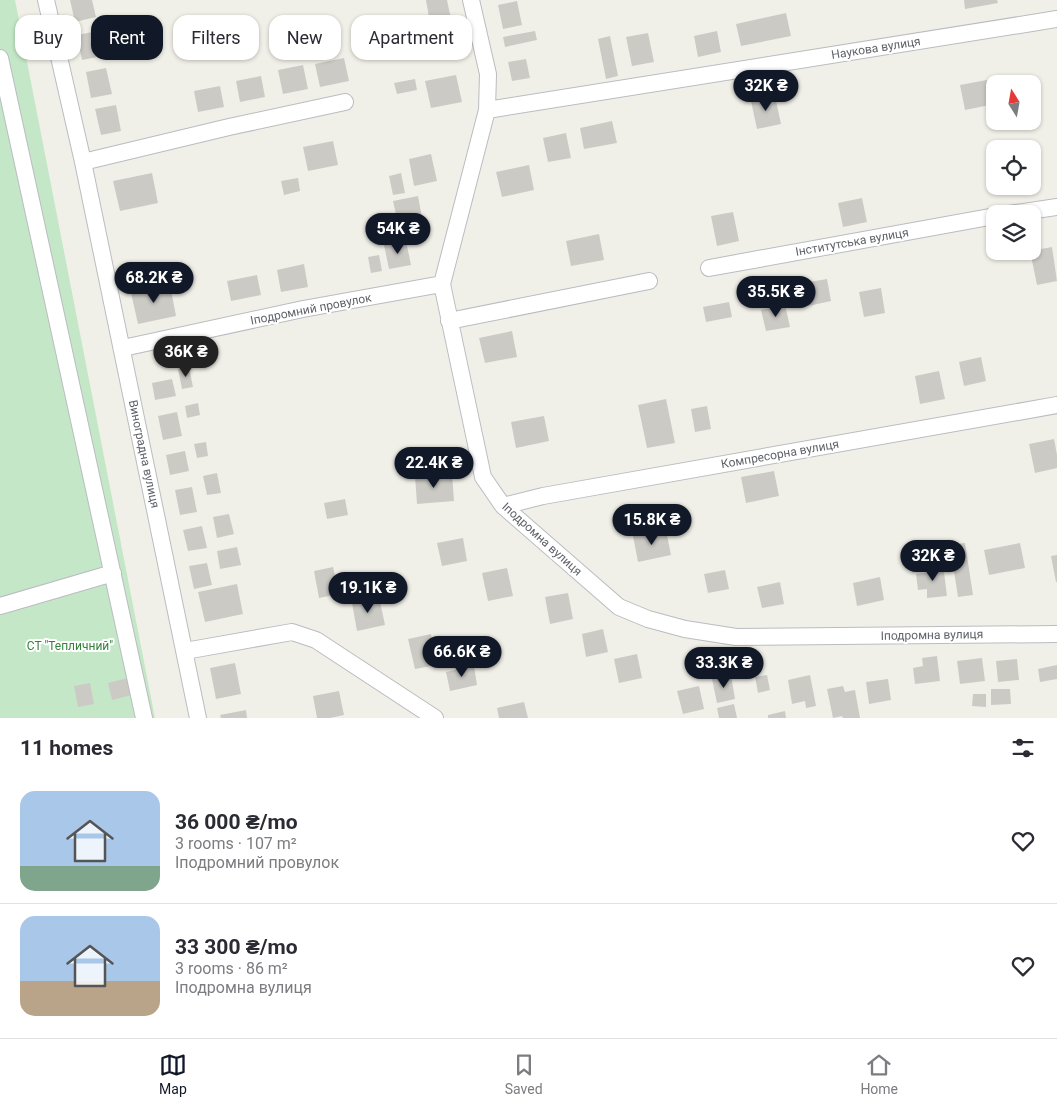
<!DOCTYPE html>
<meta charset="utf-8">
<style>
:root{--surface:#fff;--page:#f2f2f3;--text:#2b2b33;--muted:#7c7c81;--line:#e1e1e2;--accent:#111827}
body{margin:0;font-family:Roboto,sans-serif;background:var(--page);color:var(--text);height:100vh;display:flex;flex-direction:column;font-size:19px;white-space:nowrap}
*{box-sizing:border-box;margin:0}
p{font-size:16px;color:var(--muted)}
.icon{flex:none;width:28px;height:28px;fill:none;stroke:currentColor;stroke-width:2;stroke-linecap:round;stroke-linejoin:round}
.map{position:relative;height:718px;overflow:hidden}
.details{display:flex;flex-direction:column;background:var(--surface);flex:1}
.details>*{flex:none}
.top-card{position:absolute;left:15px;top:15px;width:500px;height:45px;display:flex;gap:10px}
.needle{width:32px;rotate:349deg}
.controls{position:absolute;left:986px;top:75px;display:grid;gap:10px}
.controls a{display:grid;place-items:center;width:55px;height:55px;border-radius:10px;background:var(--surface);box-shadow:0 1px 4px #0004;font-size:25px}
.price{position:absolute;translate:-50% -42px;padding:0 11px;border-radius:18px;background:var(--accent);color:#fff;font-size:16px;line-height:32px;filter:drop-shadow(0 1px 2px #0008)}
.price::after{content:'';position:absolute;left:50%;top:30px;width:15px;height:11px;margin-left:-8px;background:inherit;clip-path:polygon(0 0,100% 0,50% 100%)}
.price.on{background:#222;color:#fff}
ul{padding:0;list-style:none}
li{display:flex;align-items:center;gap:15px;height:125px;padding:0 20px}
li+li{border-top:1px solid var(--line)}
li span{display:grid;place-items:center;flex:none;width:140px;height:100px;border-radius:15px;color:#555}
li>.icon{margin-inline-start:auto}
span .icon{width:60px;height:60px;fill:#fffc;stroke-width:1}
li b{font-size:21px}
h2{display:flex;justify-content:space-between;align-items:center;height:60px;padding:0 20px;font-size:21px}
.tag{padding:0 18px;border-radius:15px;background:var(--surface);box-shadow:0 1px 4px #0004;font-size:18px;line-height:45px}
.tag.on{background:var(--accent);color:#fff}
.dock{display:flex;justify-content:space-around;align-items:center;height:70px;border-top:1px solid var(--line);background:var(--surface);font-size:14px;color:var(--muted)}
.dock a{display:grid;justify-items:center;gap:2px}
.dock .on{color:var(--accent)}
.map>svg:first-child{display:block}
.green{fill:#c4e8c7}
.building{fill:#cccac5}
.lines{fill:none;stroke-linecap:round;stroke-linejoin:round}
.minor-casing{stroke:#babcc1;stroke-width:18}
.minor{stroke:#fff;stroke-width:16}
.labels{text-anchor:middle;stroke-width:4;stroke-linejoin:round;paint-order:stroke}
.street-label{font-size:12px;fill:#5f6268;stroke:#fff}
.park-label{font-size:12px;fill:#33823c;stroke:#fff}
</style>
<div class="map">
<svg width="1057" height="718" viewBox="0 0 1057 718">
<rect width="100%" height="100%" fill="#f1f0e8"/>
<path class="green" d="M0,0h15l140,718h-155z"/>
<path class="building" d="M70,0h22l4,17 -21,5z
M426,0h21l4,19 -21,4z
M964,0h33l1,3 -33,6z
M517,1l5,24 -19,4 -5,-24z
M786,13l5,23 -50,10 -5,-22z
M98,31l5,25 -21,4 -5,-25z
M535,31l2,9 -32,7 -2,-10z
M717,31l4,21 -23,5 -4,-21z
M648,33l6,29 -22,4 -6,-29z
M610,36l8,40 -12,3 -8,-40z
M447,37l3,15 -22,4 -3,-14z
M344,58l5,23 -29,6 -5,-23z
M526,59l4,19 -18,3 -4,-19z
M303,65l5,24 -25,5 -5,-24z
M106,68l6,26 -21,4 -5,-26z
M456,75l6,27 -31,6 -6,-27z
M261,76l4,21 -25,5 -4,-21z
M415,79l2,11 -20,4 -3,-11z
M992,79l3,25 -30,6 -5,-25z
M220,86l4,21 -26,5 -4,-21z
M775,96l6,28 -24,5 -6,-28z
M116,105l5,26 -20,4 -6,-26z
M612,121l5,22 -33,6 -4,-21z
M566,133l5,25 -23,4 -5,-24z
M333,141l5,24 -30,6 -5,-24z
M431,154l6,27 -23,5 -5,-27z
M529,165l5,25 -32,7 -6,-25z
M152,173l6,30 -38,8 -7,-30z
M401,173l4,20 -12,2 -4,-19z
M298,178l2,13 -16,4 -3,-14z
M418,196l5,27 -24,5 -6,-27z
M862,198l5,24 -24,5 -5,-24z
M733,212l6,29 -22,5 -6,-30z
M389,215l4,18 -11,2 -3,-18z
M599,234l5,26 -33,6 -5,-25z
M406,241l5,24 -22,4 -5,-24z
M1052,247l5,34 -20,4 -7,-34z
M379,255l3,16 -11,2 -3,-16z
M304,264l4,23 -27,5 -4,-22z
M257,275l4,20 -30,6 -4,-20z
M827,279l4,22 -23,5 -5,-23z
M170,285l6,31 -38,8 -7,-31z
M881,288l4,25 -21,4 -5,-25z
M729,302l3,15 -26,5 -3,-15z
M785,305l5,22 -24,4 -5,-21z
M512,331l5,26 -32,6 -6,-25z
M981,357l5,24 -22,5 -5,-24z
M189,367l4,20 -11,2 -4,-20z
M939,371l6,28 -25,5 -5,-28z
M172,379l4,17 -21,4 -3,-17z
M666,399l9,44 -28,5 -9,-43z
M198,403l2,12 -13,3 -2,-12z
M707,406l4,23 -16,3 -4,-23z
M177,412l5,24 -19,4 -5,-24z
M544,416l5,25 -33,7 -5,-26z
M1054,439l3,16v13l-22,5 -6,-29z
M206,442l2,14 -11,2 -3,-14z
M185,451l4,20 -19,4 -4,-20z
M774,471l5,25 -33,7 -5,-26z
M217,473l4,20 -14,2 -4,-19z
M452,474l2,27 -37,3 -2,-28z
M192,487l5,25 -17,3 -5,-25z
M345,499l3,16 -21,4 -3,-16z
M229,514l5,20 -17,4 -4,-21z
M202,526l5,22 -19,3 -5,-21z
M666,530l5,25 -33,7 -5,-26z
M463,538l4,23 -25,5 -5,-23z
M965,543l8,52 -15,2 -8,-52z
M1020,543l5,25 -36,7 -5,-25z
M237,547l4,18 -21,4 -3,-18z
M1057,555v27h-1l-5,-26z
M207,563l5,22 -18,4 -5,-23z
M943,564l4,32 -20,2v-9l-9,1 -2,-16 17,-2 -1,-7z
M333,567l6,27 -20,4 -5,-27z
M507,568l6,28 -25,5 -6,-28z
M725,570l4,19 -21,4 -4,-19z
M880,577l4,23 -27,6 -4,-23z
M780,582l4,22 -22,4 -5,-21z
M237,584l6,30 -38,8 -7,-30z
M568,593l5,26 -23,5 -5,-27z
M379,597l6,28 -28,6 -5,-28z
M603,629l5,23 -22,5 -4,-23z
M431,634l6,31 -22,4 -7,-30z
M637,654l5,24 -23,5 -5,-24z
M937,656l3,25 -25,3 -2,-16 10,-2 -1,-8z
M982,658l3,23 -25,3 -3,-23z
M1017,659l2,21 -21,2 -2,-21z
M235,663l6,31 -25,5 -6,-31z
M1057,665v14l-17,3 -2,-13z
M474,666l3,19 -27,6 -4,-19z
M731,675l4,24 -18,4 -5,-24z
M767,675l3,15 -12,3 -3,-16z
M810,675l6,31 -10,2 -1,-7 -13,3 -4,-24z
M128,678l4,17 -20,5 -4,-17z
M888,679l3,21 -22,4 -3,-22z
M90,683l4,21 -16,3 -4,-21z
M699,686l5,23 -21,5 -6,-23z
M843,686l2,6 10,-2 5,28h-17l-1,-2 -9,2 -6,-29z
M991,689h19l1,15 -20,1z
M339,691l5,24 -14,3h-13l-4,-22z
M973,694h13v13l-14,-1z
M524,702l4,16h-29l-2,-10z
M734,704l3,14h-18l-2,-10z
M246,710l1,8h-26l-1,-3z
M785,711l1,7h-18v-3z"/>
<g class="lines">
<defs>
<path id="minor" d="M46,0l37,162 115,556
M471,0l17,74 -1,36 -45,174 41,193 20,29 116,101 29,12 37,10 51,8 321,-3
M0,58l144,660
M487,110l570,-91
M83,162l146,-35 116,-25
M1009,214l48,-7
M709,268l286,-52
M449,321l200,-40
M123,348l180,-39 139,-25
M503,506l40,-10 514,-91
M0,606l113,-33
M185,651l107,-19 24,8 119,78"/>
</defs>
<use href="#minor" class="minor-casing"/>
<use href="#minor" class="minor"/>
</g>
<g class="labels">
<g class="street-label">
<text transform="translate(876 48) rotate(-9)" y="4">Наукова вулиця</text>
<text transform="translate(852 242) rotate(-10)" y="4">Інститутська вулиця</text>
<text transform="translate(311 309) rotate(-11)" y="4">Іподромний провулок</text>
<text transform="translate(144 454) rotate(78)" y="4">Виноградна вулиця</text>
<text transform="translate(780 454) rotate(-10)" y="4">Компресорна вулиця</text>
<text transform="translate(542 539) rotate(42)" y="4">Іподромна вулиця</text>
<text transform="translate(932 635) rotate(-1)" y="4">Іподромна вулиця</text>
</g>
<g class="park-label">
<text x="70" y="650">СТ "Тепличний"</text>
</g>
</g>
</svg>
<div class="controls">
<a><svg class="needle" viewBox="-14 -14 28 28"><path d="M0-13l5 13h-10z" fill="#e53935"/><path d="M0 13l5-13h-10z" fill="#7c7c81"/></svg></a>
<a><svg class="icon" aria-label="locate" viewBox="0 0 24 24"><circle cx="12" cy="12" r="6"/><path d="M12 2v4M12 18v4M2 12h4M18 12h4"/></svg></a>
<a><svg class="icon" aria-label="layers" viewBox="0 0 24 24"><path d="M12 4l9 5-9 5-9-5zM3 14l9 5 9-5"/></svg></a>
</div>
<b class="price" style="left:766px;top:112px">32K ₴</b>
<b class="price" style="left:398px;top:255px">54K ₴</b>
<b class="price" style="left:154px;top:304px">68.2K ₴</b>
<b class="price" style="left:776px;top:318px">35.5K ₴</b>
<b class="price on" style="left:186px;top:378px">36K ₴</b>
<b class="price" style="left:434px;top:489px">22.4K ₴</b>
<b class="price" style="left:652px;top:546px">15.8K ₴</b>
<b class="price" style="left:933px;top:582px">32K ₴</b>
<b class="price" style="left:368px;top:614px">19.1K ₴</b>
<b class="price" style="left:462px;top:678px">66.6K ₴</b>
<b class="price" style="left:724px;top:689px">33.3K ₴</b>
<div class="top-card">
<a class="tag">Buy</a>
<a class="tag on">Rent</a>
<a class="tag">Filters</a>
<a class="tag">New</a>
<a class="tag">Apartment</a>
</div>
</div>
<section class="details">
<h2>11 homes<svg class="icon" aria-label="filters" viewBox="0 0 24 24"><path d="M4 7h16M4 17h16"/><circle cx="9" cy="7" r="2"/><circle cx="15" cy="17" r="2"/></svg></h2>
<ul>
<li><span style="background:linear-gradient(#a9c7e8 75%,#7fa58c 0)"><svg class="icon" aria-label="home" viewBox="0 0 24 24"><path d="M3 11l9-7 9 7M6 9v11h12V9"/></svg></span><div><b>36 000 ₴/mo</b><p>3 rooms · 107 m²</p><p>Іподромний провулок</p></div><svg class="icon" aria-label="heart" viewBox="0 0 24 24"><path d="M12 20l-8-8c-3-5 5-10 8-4 3-6 11-1 8 4z"/></svg></li>
<li><span style="background:linear-gradient(#a9c7e8 65%,#b9a48a 0)"><svg class="icon" aria-label="home" viewBox="0 0 24 24"><path d="M3 11l9-7 9 7M6 9v11h12V9"/></svg></span><div><b>33 300 ₴/mo</b><p>3 rooms · 86 m²</p><p>Іподромна вулиця</p></div><svg class="icon" aria-label="heart" viewBox="0 0 24 24"><path d="M12 20l-8-8c-3-5 5-10 8-4 3-6 11-1 8 4z"/></svg></li>
</ul>
</section>
<nav class="dock">
<a class="on"><svg class="icon" aria-label="map" viewBox="0 0 24 24"><path d="M3 6l6-2 6 2 6-2v14l-6 2-6-2-6 2zM9 4v14M15 6v14"/></svg>Map</a>
<a><svg class="icon" aria-label="saved" viewBox="0 0 24 24"><path d="M7 4h10v16l-5-4-5 4z"/></svg>Saved</a>
<a><svg class="icon" aria-label="home" viewBox="0 0 24 24"><path d="M3 11l9-7 9 7M6 9v11h12V9"/></svg>Home</a>
</nav>
